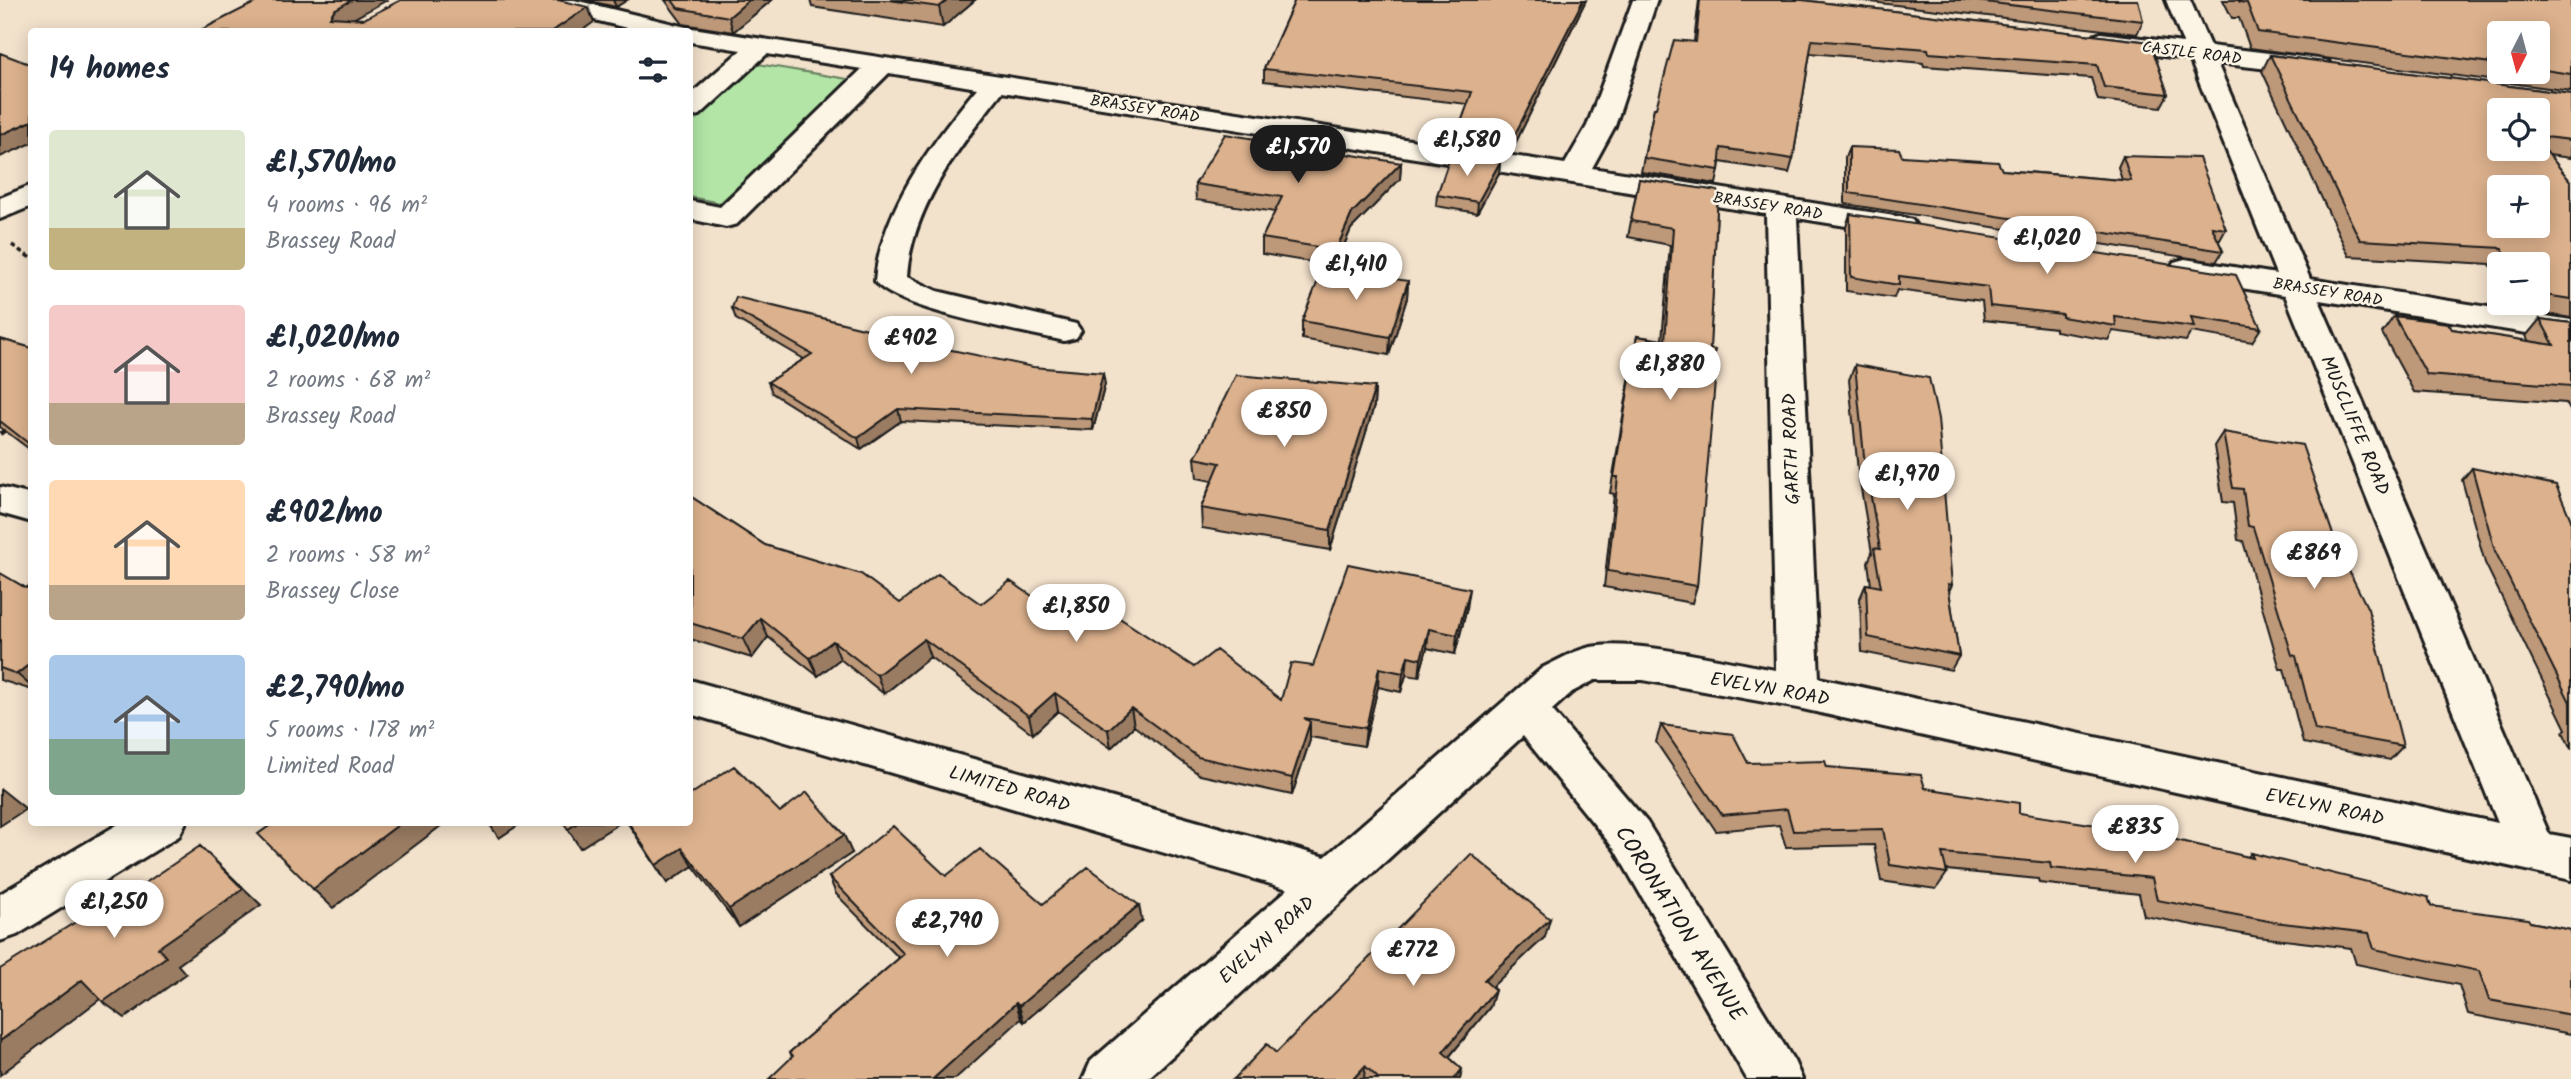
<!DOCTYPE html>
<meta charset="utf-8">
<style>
:root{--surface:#fff;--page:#f6f6f7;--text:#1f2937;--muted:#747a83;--accent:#1c1c1c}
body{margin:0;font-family:Kalam,sans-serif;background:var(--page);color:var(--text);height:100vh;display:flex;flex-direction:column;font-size:26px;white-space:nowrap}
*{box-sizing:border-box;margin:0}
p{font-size:23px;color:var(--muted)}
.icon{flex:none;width:38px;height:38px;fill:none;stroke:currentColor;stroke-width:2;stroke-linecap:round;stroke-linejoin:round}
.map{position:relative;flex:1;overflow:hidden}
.side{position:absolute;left:28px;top:28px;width:665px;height:798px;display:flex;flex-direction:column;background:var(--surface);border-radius:7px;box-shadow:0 4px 18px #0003}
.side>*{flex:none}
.needle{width:46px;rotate:186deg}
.controls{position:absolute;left:2487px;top:21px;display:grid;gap:14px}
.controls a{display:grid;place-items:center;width:63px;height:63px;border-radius:7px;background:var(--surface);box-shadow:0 4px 18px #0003;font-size:35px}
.price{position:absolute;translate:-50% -60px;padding:0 16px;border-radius:24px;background:#fff;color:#222;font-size:23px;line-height:46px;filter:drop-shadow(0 2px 4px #0008)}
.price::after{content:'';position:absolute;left:50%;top:42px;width:21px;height:16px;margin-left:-10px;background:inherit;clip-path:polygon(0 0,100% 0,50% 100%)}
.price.active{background:var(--accent);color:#fff}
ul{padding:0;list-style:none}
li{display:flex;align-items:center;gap:21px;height:175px;padding:0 21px}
li span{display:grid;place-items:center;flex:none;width:196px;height:140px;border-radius:7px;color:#555}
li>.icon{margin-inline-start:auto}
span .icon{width:84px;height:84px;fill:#fffc;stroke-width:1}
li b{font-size:30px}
h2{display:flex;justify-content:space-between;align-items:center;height:84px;padding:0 21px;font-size:30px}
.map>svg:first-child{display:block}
.green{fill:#b2e5a6;stroke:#678061;stroke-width:2}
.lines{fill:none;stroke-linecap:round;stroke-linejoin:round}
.minor-casing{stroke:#1c1c1c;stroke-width:6}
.path-far1{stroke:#1c1c1c;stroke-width:3.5;stroke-dasharray:5 3.5;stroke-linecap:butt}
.path{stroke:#1c1c1c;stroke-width:4.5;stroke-dasharray:6 5;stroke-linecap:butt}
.minor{fill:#fcf5e5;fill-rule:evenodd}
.wall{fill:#bd9879;stroke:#1c1c1c;stroke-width:2;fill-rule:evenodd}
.shaded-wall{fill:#9a7c63;stroke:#1c1c1c;stroke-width:2}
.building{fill:#dcb18d;stroke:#1c1c1c;stroke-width:2;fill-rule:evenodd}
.labels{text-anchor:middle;stroke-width:5;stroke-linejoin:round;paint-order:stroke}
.far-street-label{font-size:16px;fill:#1c1c1c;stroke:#fcf5e5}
.street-label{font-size:19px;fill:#1c1c1c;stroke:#fcf5e5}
.near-street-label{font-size:23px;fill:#1c1c1c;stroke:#fcf5e5}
</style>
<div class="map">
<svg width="2571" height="1079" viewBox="0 0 2571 1079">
<rect width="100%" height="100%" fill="#f2e1cb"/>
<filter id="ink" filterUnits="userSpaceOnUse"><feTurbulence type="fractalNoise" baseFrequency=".0143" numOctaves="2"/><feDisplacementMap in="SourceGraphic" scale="14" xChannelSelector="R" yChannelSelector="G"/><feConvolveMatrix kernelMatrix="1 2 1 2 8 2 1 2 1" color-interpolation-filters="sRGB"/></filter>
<g filter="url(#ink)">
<path class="green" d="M758,64l101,17 -139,122 -30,-6v-73z"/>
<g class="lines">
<defs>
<path id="minor" d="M531,0h43l112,27 879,137 22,-38 46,-126h24l-42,126 -23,42 309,49 11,3 4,6 -4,6 -11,3 -104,-17 22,460 679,145 -213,-528 -100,-16 -11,-3 -5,-7 5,-7 11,-3 91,15 -86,-215 -89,-10 -9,-3 -4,-5 4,-5 9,-3 82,10 -17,-43h24l20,46 109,13 9,2 4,6 -4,6 -9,2 -102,-12 93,216 261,41v20l-252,-40 230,534 22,4v42l-773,-172 -155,-28h-48l-23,12 -20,18 95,112 147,239 8,18h-55l-132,-229 -92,-114 -376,343h-64l8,-18 197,-172 -598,-175v-34l635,177 217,-189c15,-7 29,-16 45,-20 41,-11 144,15 189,22l-10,-456 -764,-122c-41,52 -91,116 -95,185l30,14 139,33 5,7 -5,7 -12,3c-38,-9 -169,-31 -189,-60 6,-72 57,-138 102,-193l-88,-15 -152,151 -11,3 -36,-8v-18l30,6 142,-138 -95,-15 -67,61 -10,2v-22l51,-45 -51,-8v-10h-47l-109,-27z
M32,185v21l-32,13v-21z
M0,487l32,8v27l-32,-9z
M122,822h64l-7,14 -162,99 -17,6v-47z"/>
</defs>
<use href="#minor" class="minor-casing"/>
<path class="path-far1" d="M12,245l20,14"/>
<path class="path" d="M0,434l9,-7"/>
<use href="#minor" class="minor"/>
</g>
<path class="wall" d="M585,0h42l-11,7z
M665,0h107l-39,32 -50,-8z
M810,0h165l-32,27 -131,-20z
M1295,0h291l-75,152 -54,-8 1,-13 10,-27 -204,-23v-12z
M1699,0h103l348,42 18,52 -7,13 -63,-7 -7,-22 -167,-12 -1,-3 -113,-10 -17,106 -4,14 -69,-11 -1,8 -3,14 -75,-12 13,-64h2l38,-67z
M1854,0h284l5,21 -6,13z
M2223,0h348v91l-321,-43 -11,-30h-7zM2499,33h39v39h-39z
M2270,55l301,39v64l-22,-3 22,27v136l-59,-10 -2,-5h28v-39h-39v18l-9,-18 -141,-8 -87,-185zM2538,110v39h-39z
M1849,147l53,9 100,14 120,10 -4,-13 5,-11 103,73 -6,11h-2l5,11 -7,11 -371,-58v-46z
M1500,162l-1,11 -22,40 -41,-7 1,-11z
M1401,163l-1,16 -49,50 -16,37 -73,-12v-16l13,-26 -79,-12 -1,-16z
M1639,179l79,12 -21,395 -5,17 -88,-16 10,-93 -4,-1 24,-141 3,-16 25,4 8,-95 -42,-8z
M1850,214l411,114 -9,14 -61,-10 -5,9 -73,-10 -5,9 -53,-9v-3l-71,-8 -2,-19 -85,-11 -3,8 -48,-7v-64z
M1408,281l-1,17 -18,57 -87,-16v-18z
M732,308l169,32 204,44 -12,46 -192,-9 -40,28 -89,-56 -4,-11 36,-23 -68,-40z
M2394,316l58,13 77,13 -3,-6 14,-17 31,4v89l-5,-9 -152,-11 -32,-59z
M0,339l32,9v103l-32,-24z
M1855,365l97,220 -3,6 10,65 -8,14 -89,-18 -2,-54 6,-14 5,1 -3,-23 4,-9 -14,-82 -9,-91z
M1375,387l-1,19 -44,144 -128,-22 -1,-20 11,-27 -15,-3 -2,-20z
M2223,432l180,314 -13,14 -87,-17 -19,-74h-4l-37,-128 -5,-1 -5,-37 -10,-1 -9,-56z
M2472,468l99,52v229l-8,-17 3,-3 -81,-166 -23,-83z
M690,496l75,49 135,58 81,1 69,4 144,59 87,33 32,-34 154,-58 -12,46 -28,-6 -8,29 -13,-2 -5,17 -23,-5 -14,59 -54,-9v3l-18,55 -92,-20 -66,-49 -23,22 -53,-37 -25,23 -103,-77 -46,37 -44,-35 -22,17 -50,-39 -16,21 -62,-19z
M0,573l26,15 6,-4v106l-32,-10z
M1661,725l87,38 79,4 98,21 94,25 229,44 3,-4 180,53 99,16 41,8v104l-103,-20 -9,-29 -103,-21 -5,-16 -93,-11 -114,-21 -5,-22 -100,-11 -1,-4 -92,-9 1,3 -11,16 -55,-8 -7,-36 -88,2 -7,-22 -63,6 -60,-89z
M780,812l72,41 -113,74 -46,-61 -26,17 -40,-61h63z
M946,876l97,28 99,17 -118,101 -3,-3 -229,38 -2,-5 109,-94 -63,-64 -7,-17z
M1545,937l-54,50 4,3 -5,17 -41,50 13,12 -2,10h-226l42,-26z"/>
<path class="shaded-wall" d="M352,0h35l-45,25 -12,-8 4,-7z
M613,0h14l-11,7z
M749,0h23l-39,32 -4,-15z
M948,0h27l-32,27 -4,-20z
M1583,0h3l-75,152 1,-12z
M588,7l6,15 -14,10h-29z
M32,121v22l-32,14v-22z
M1500,162l-1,11 -22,40 1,-11z
M1401,163l-1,16 -49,50 -16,37 1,-16 16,-37z
M1408,281l-1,17 -18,57 1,-18z
M1103,373l2,11 -12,46 -1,-11z
M1375,387l-1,19 -44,144v-20z
M898,409l3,12 -40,28 -3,-11z
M1470,589l-3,19 -12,46 2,-19z
M760,618l8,19 -16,21 -9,-19z
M1429,629l-2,19 -8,29 2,-18z
M924,639l6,18 -46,37 -7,-19z
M833,641l7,18 -22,17 -8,-18z
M1408,656l-2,19 -5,17 2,-19z
M32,662v25l-15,-13z
M1379,668l-1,19 -14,59 2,-18z
M1055,693l3,18 -25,23 -4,-18z
M1131,708l3,18 -23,22 -3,-18z
M1310,722v18l-18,55v-17z
M1,789l25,20 -26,17v-36z
M402,822h44l-113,86 -20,-19z
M488,822h35l-24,16z
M579,822h42l-41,26 -12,-19z
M844,835l8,18 -113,74 -10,-18z
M200,846l61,59 -83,60 8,9 -61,44 -22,-16z
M682,848l11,18 -26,17 -11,-18z
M1139,905l3,16 -118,101 -5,-16z
M1550,919l-5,18 -65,61 4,-18z
M82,980l22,16 -104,79v-34z
M1495,990l-5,17 -51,62 4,-17z
M1016,1003l5,16 -66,60h-22z
M1365,1066l-1,13h-11z
M1462,1069l-2,10h-6z"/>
<path class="building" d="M260,0h92l-18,10 -4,7 34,2 37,-19h157l30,7 -37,25h-354z
M672,0h77l-20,17 -51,-9z
M889,0h59l-9,7z
M1295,0h288l-71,140 -54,-9 14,-39 -208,-23z
M1700,0h102l348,42 18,52 -64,-7 -7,-22 -168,-12 -1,-4 -116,-9 -19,119 -72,-11 -2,22 -75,-12 10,-50h2l18,-68 22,2z
M1968,0h170l5,21z
M2238,0h333v74l-33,-5v-36h-39v31l-241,-32 -11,-29 -7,-1z
M0,53l32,12v56l-32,14z
M2270,55l301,39v46l-33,-4v-26h-39v39h39v-8l33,41v117l-33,-5v-30h-27l-9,-16 -142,-8zM2499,187h39v39h-39z
M1225,134l176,29 -49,50 -16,37 -74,-12 20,-41 -87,-13z
M1849,147l50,2 3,7 96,6 4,8 129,11 -8,-25 76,2 27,71 -14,-2 11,24 -374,-58z
M1451,154l49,8 -22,40 -41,-7z
M1639,179l79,12 -8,158 5,1 -7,30 7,1 -18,205 -89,-15 10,-94h-4l23,-141 28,5 8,-113 -42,-7z
M1850,214l386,61 25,53 -70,-11 3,10 -79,-10 1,9 -54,-9v-3l-72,-8 -2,-19 -89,-11v9l-48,-8z
M1323,268l85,13 -18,56 -88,-16z
M736,297l164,40 -1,2 134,28 70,6 -11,46 -194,-10 -40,29 -90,-56 44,-28 -80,-46z
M2394,316l54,7 4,6 102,16 -14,-26 31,4v63l-144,-11z
M0,339l32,9v98l-32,-25z
M1855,365l74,13 9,41 14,166 -4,-1 11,72 -91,-19 -2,-53 15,3 -7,-39 6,1 -16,-93z
M1236,375l139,12 -45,143 -129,-22 19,-45 -25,-5z
M2223,432l79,13 36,104 30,60 35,137 -88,-16 -19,-74 -4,-1 -39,-128 -5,-1 -5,-37 -10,-1z
M2472,468l84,17 15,35v184l-76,-153z
M690,496l75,49 96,29 39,29 38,-29 43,30 29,-23 40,27 24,-20 120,79 22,-17 65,50 10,-37 22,3 35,-102 122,25 -13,46 -28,-6 -8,30 -13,-3 -5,17 -24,-5 -13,60 -62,-10 6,4 -18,56 -94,-21 -67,-49 -23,22 -53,-37 -26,23 -105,-77 -47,36 -44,-34 -23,17 -50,-40 -17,21 -53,-16z
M0,573l26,15 6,-4v78l-15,12 -17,-6z
M1661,725l72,9 15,29 77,-2 2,6 94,8 4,13 94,15v10l123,19 111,26 -2,-5 177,44 3,9 97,13 2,3 41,8v85l-82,-15 -10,-29 -105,-22 -5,-16 -95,-11 -117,-22 -5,-22 -101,-10 -1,-5 -108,-10 5,20 -57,-8 -7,-36 -90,2 -6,-22 -65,6z
M734,766l46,46 27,-20 37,43 -115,74 -47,-61 -26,17 -28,-43h62v-27z
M275,822h127l-89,67 -55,-55z
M563,822h16l-11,7z
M893,826l53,50 34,-27 63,55 45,-37 51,38 -120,101 -3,-3 -83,76h-164l24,-23 -3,-4 114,-98 -75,-77z
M200,846l43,43 -85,59 8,9 -63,45 -21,-22 -82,61v-72l114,-71 3,4z
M1471,854l79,65 -66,61 11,10 -52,62 19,17 -8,10h-75l-14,-13 -12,13h-119l33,-35 9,9z"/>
</g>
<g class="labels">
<g class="far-street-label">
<text transform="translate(2192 52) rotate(7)" y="6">CASTLE ROAD</text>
<text transform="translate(1145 108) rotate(9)" y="6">BRASSEY ROAD</text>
<text transform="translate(1768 205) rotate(9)" y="6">BRASSEY ROAD</text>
<text transform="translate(2328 291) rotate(9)" y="6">BRASSEY ROAD</text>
</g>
<g class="street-label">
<text transform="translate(2356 425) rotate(67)" y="7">MUSCLIFFE ROAD</text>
<text transform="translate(1790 449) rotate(-92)" y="7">GARTH ROAD</text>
<text transform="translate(1770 688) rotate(10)" y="7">EVELYN ROAD</text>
<text transform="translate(1010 788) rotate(16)" y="7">LIMITED ROAD</text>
<text transform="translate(2325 806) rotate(12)" y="7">EVELYN ROAD</text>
<text transform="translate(1266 939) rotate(-42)" y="7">EVELYN ROAD</text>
</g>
<g class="near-street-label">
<text transform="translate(1681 923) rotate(58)" y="8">CORONATION AVENUE</text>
</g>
</g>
</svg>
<div class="controls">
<a><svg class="needle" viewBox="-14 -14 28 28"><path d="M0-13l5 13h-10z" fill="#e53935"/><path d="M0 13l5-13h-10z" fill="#747a83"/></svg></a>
<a><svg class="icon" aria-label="locate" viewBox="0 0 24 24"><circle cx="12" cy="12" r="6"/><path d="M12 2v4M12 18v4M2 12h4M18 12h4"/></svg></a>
<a>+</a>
<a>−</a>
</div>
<b class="price" style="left:1467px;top:178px">£1,580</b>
<b class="price active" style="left:1298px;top:185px">£1,570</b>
<b class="price" style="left:2047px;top:276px">£1,020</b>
<b class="price" style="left:1356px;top:302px">£1,410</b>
<b class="price" style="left:911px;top:376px">£902</b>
<b class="price" style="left:1670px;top:402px">£1,880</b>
<b class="price" style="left:1284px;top:449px">£850</b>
<b class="price" style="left:1907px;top:512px">£1,970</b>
<b class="price" style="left:2314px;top:591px">£869</b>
<b class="price" style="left:1076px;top:644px">£1,850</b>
<b class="price" style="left:2135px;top:865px">£835</b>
<b class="price" style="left:114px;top:940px">£1,250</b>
<b class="price" style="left:947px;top:959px">£2,790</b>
<b class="price" style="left:1413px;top:988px">£772</b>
<section class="side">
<h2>14 homes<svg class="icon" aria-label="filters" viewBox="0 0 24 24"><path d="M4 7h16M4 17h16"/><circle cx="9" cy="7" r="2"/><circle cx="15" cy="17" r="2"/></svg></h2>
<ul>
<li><span style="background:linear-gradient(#dfe7d0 70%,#c2b280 0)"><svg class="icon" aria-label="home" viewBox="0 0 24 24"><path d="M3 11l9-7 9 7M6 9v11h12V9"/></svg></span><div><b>£1,570/mo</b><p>4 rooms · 96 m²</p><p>Brassey Road</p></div></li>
<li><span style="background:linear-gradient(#f6c9c9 70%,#b9a48a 0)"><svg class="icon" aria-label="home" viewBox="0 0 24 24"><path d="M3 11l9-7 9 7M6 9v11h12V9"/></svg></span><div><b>£1,020/mo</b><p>2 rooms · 68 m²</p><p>Brassey Road</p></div></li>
<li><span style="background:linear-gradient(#ffd9b3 75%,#b9a48a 0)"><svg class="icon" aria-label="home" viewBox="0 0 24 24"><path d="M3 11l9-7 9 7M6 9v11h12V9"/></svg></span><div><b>£902/mo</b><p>2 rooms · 58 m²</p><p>Brassey Close</p></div></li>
<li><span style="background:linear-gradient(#a9c7e8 60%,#7fa58c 0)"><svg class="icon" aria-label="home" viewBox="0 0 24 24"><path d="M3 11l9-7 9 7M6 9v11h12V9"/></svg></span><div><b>£2,790/mo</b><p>5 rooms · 178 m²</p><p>Limited Road</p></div></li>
</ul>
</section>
</div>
